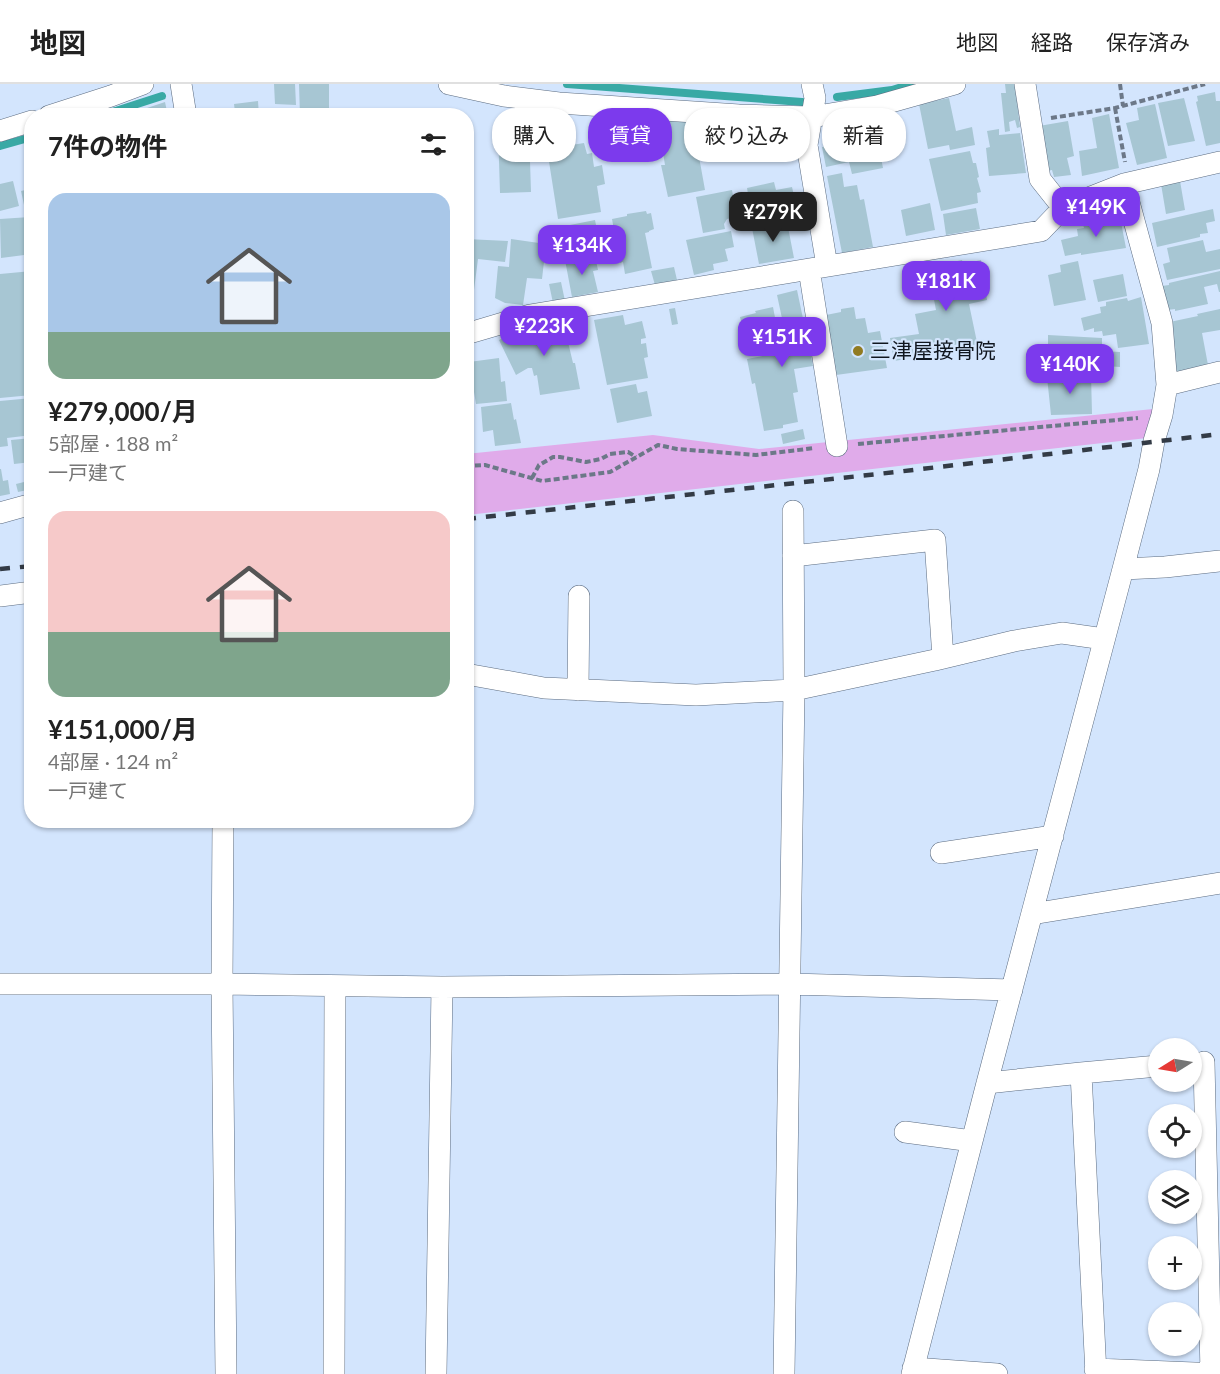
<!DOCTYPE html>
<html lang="ja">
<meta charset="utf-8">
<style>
:root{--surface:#fff;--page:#f2f2f2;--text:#222;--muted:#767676;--line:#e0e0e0;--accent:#7c3aed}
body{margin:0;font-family:Lato,"Noto Sans JP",sans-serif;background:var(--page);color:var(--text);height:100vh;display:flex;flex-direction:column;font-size:22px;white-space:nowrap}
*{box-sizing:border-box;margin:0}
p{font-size:20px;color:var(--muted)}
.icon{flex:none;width:33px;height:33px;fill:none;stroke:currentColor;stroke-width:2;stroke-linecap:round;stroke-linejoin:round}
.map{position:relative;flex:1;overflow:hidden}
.details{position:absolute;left:24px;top:24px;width:450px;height:720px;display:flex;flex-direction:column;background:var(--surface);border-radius:24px;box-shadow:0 2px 4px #0004}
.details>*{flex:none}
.banner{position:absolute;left:492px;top:24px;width:570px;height:54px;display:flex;gap:12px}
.needle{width:39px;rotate:259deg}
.controls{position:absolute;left:1148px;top:954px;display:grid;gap:12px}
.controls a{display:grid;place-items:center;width:54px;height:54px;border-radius:50%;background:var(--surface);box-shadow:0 2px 4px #0004;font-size:30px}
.price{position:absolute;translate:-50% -51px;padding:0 14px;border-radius:12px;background:var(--accent);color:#fff;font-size:20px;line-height:39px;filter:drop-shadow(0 2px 3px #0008)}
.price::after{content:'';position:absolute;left:50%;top:36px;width:18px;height:14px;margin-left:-9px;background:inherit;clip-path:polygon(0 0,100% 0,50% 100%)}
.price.current{background:#222;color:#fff}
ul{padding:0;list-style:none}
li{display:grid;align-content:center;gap:12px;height:318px;padding:0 24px}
li span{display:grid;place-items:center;height:186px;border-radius:18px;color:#555}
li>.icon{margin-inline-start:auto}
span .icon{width:108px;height:108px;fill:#fffc;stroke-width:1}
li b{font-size:26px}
h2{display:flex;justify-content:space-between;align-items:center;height:72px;padding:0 24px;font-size:26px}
.chip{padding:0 21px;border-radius:24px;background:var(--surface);box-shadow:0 2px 4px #0004;font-size:21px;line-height:54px}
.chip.current{background:var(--accent);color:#fff}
header{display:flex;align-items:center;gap:36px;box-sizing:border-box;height:84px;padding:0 30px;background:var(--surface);border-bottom:2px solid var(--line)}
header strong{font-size:28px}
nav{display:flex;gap:33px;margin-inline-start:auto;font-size:21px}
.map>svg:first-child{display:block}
.green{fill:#e0abea}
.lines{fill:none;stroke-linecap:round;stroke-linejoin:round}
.stream{stroke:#39a9a5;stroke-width:8}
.building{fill:#a7c6d3}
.street-casing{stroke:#5c6c81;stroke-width:22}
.path{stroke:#6c7888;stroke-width:4;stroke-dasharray:6 3;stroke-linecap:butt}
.street{stroke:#fff;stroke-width:21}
.rail{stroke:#333b46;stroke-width:4.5;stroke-dasharray:10 10;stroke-linecap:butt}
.poi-dot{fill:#917b22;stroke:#d3e5fd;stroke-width:2}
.labels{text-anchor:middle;stroke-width:4.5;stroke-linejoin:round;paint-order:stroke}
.poi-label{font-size:21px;fill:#10161f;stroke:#d3e5fd;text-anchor:start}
</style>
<header>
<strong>地図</strong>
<nav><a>地図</a><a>経路</a><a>保存済み</a></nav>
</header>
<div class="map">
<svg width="1220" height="1290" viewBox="0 0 1220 1290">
<rect width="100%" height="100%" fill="#d3e5fd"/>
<path class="green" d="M1153,325l-6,29 -680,77 -1,-61 187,-19 106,14z"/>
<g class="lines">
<path class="stream" d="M567,0l235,18
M837,13l55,-7 20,-6
M100,32l62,-20
M0,62l32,-9"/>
</g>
<path class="building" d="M274,0h21l1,21 -21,-1z
M299,0h30v32h-29z
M1005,0h10l5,43 -3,1 -2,-8 -6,2 1,9 -5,1 -4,-39h5z
M1215,8l1,9h4v42l-14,3 -10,-44 2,-1 -1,-5z
M949,14l7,33 16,-4 3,18 -25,5 -1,-5 -21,4 -9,-45z
M1184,14l11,43 -27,5 -10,-43z
M258,17l1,15h-46v-2l22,-2 -1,-8z
M165,18l3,14h-42v-1z
M1155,20l12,54 -30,7 -11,-42 13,-3 -2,-12z
M1109,30l10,54 -37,8 -3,-25 18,-3 -5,-30z
M657,32l48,5 -2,19h-7l9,50 -37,7 -7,-32h4l-4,-25 -4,-1z
M873,33l10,51 -31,6 -3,-12 -23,5 -4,-20 9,-1 -4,-19z
M1068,37l6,35 -7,2 4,17 -17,2 -2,-7 -5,1 -8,-45z
M498,45l31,1 2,62 -31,1z
M999,45v6l21,-2 6,40 -37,3 -3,-28 4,-1 -3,-16z
M652,47l4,25 -20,4 -4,-25z
M584,59l3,11 5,-1 2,14 8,-2 3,19 -8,2 4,26 -43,7 -11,-70z
M970,67l3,12h3l3,14 -2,1 4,14 -4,1 1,10 -37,8 -12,-52z
M842,89l2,14 13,-2 3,15 4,-1 9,48 -31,6 -15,-77z
M13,97l6,25 -19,5v-27z
M1180,97l5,29 -19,4 -5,-30z
M774,98l2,8 16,-3 3,13 -6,2 2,14 -38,8 -6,-36z
M30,105l2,15 -8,1 -3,-14z
M732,106l3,17 -2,1 2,9 -8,2 -3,5 1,5 -22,4 -7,-36z
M930,119l5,27 -29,6 -5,-26z
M976,124l4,21 -34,6 -3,-21z
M1213,125l2,12 -9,2 2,10 -8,1v3l-43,10 -5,-24z
M646,127l1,3 4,-1 3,16 -5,2v1l-4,1 7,35 -27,6 -2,-12 -3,1 -8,-44 15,-3v-2z
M30,133l2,37 -31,4 -1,-39z
M1120,133l6,31 -45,7v-2l-16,3 -4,-16 17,-4 -1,-7 7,-1 -1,-4z
M807,134l1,9 -16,3 -1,-9z
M595,136l4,20h-3l2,8 -31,5 -2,-10h-3l-3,-14 7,-1 -1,-2z
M787,138l7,36 -35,6 -7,-36z
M731,147l3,16 -9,2 3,12 -15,3 1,6 -20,5 -8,-35z
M466,155l42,2 -3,21 -27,-3 -4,31h-8z
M511,155l35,5 -4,35 -15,-1 -4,27 -18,-2 -10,-5 3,-32 11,1z
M1203,156l3,12 14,-3v20l-53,11 -4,-16 7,-2 -3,-14z
M589,171l1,7 6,-1 2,9 -5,1 5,21 -26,5 -7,-37z
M962,176l1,4 18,-4 6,40 -18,4 9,43 -84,14 -4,-23 29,-4 -4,-20 21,-4 -6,-31 -4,1 -2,-12z
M1078,177l8,39 -32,6 -6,-31 13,-3 -1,-7z
M674,183l3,13 -22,5 -4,-14z
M32,187v124l-32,3v-124z
M1220,187v21h-1l-2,-8 -13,3 4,17 -33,7v-2l-8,1 -5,-24 7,-1v-2z
M1123,190l4,22 -29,6 -5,-22z
M561,198l4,19 -12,2 -4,-19z
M797,206l16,76 -19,3 4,23 -5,1 5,29 -15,3v3l-19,3 -9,-48 -3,1 -5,-25 42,-8 -12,-56z
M1141,213l8,47 -31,4 -2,-14 -13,2 -1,-5 -8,1v-4l-10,3 -3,-13 20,-5 -1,-6 6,-1v-4l21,-4 1,3z
M773,223l8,42 -32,7 -9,-39 16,-4 -1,-2z
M854,223l2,12 9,-1 3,15 12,-2 7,37 -51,7 -10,-60 15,-3v-3z
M675,224l3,16 -6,1 -3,-16z
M1220,225v21l-18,3 6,32 -33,8 -10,-50 33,-7 -1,-2z
M623,231l2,10 17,-4 4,17 -5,1v5l5,-1 2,14 -4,1 4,20 -41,7 -13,-65z
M568,240l3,17 -3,1 5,21h2l5,26 -40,6 -3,-20 -3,1 -2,-8h-4l-12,7 -17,-35 16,-8z
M1048,251l54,3v13l18,1v15l-28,-2 -1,-7 -43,1z
M499,274l2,24 4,-1 2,20 -31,3 -7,-42z
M1091,290l1,40 -41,1 -4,-38z
M636,300l2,9 9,-2 5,25 -35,7 -7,-34z
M32,314v37l-25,3 1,8 -8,1v-46z
M511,319l3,17 2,-1 5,24 -26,3 -2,-16 -10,2 -2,-25z
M803,345l2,10 -22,5 -2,-10z
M32,354v24l-18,2 -3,-24z
M0,385h1l2,12 5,-1 2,14 -10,2z
M32,396v9l-14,3 -2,-8z"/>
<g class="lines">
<defs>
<path id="street" d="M181,0l5,32
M449,0l55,12 55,7 180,12 73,2 65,-11 78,-22
M812,0l3,14 -8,47 20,121
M1025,0l15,95 23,29
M49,32l62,-20 32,-12
M0,47l32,-10
M809,185l28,177
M466,250l64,-19 511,-84 22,-23 61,-24 96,-22
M1167,301l53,-13
M0,429l32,-9
M793,472l142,-16 8,118
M1123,485l42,-2 55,-6
M0,512l32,-4
M466,590l78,14 152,7 98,-5 141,-30 79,-19 48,-8 42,6
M578,606l1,-94
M223,736l-1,164 4,390
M941,769l112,-17
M1032,830l188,-31
M0,900h222l220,3 348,-3 222,6
M1204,978l7,311
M1081,989l15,301
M987,999l94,-10 77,-7
M905,1048l67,9
M913,1284l84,6
M1095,1285l125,5
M334,1290l1,-388
M436,1290l6,-387
M784,1290l10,-684 -1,-179
M912,1290l75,-291 136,-514 26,-100 5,-28 8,-26 5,-30 -5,-62 -38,-139"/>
</defs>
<use href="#street" class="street-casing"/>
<path class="path" d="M1120,0l3,22
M1115,24l10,54
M1051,34l64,-10 90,-24
M858,360l280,-26
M466,382l19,-1 57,16 68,-9 48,-27 19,4 79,6 59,-7
M532,394l7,-13 14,-8h7l26,5 15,-3 9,-5 18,-2 8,5"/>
<use href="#street" class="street"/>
<path class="rail" d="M466,435l430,-47 324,-38
M0,485l32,-3"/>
</g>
<circle class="poi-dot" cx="858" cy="267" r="6"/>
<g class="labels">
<g class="poi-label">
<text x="870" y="274">三津屋接骨院</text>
</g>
</g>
</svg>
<div class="controls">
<a><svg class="needle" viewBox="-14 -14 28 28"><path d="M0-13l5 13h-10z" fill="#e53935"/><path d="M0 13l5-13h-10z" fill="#767676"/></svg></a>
<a><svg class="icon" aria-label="locate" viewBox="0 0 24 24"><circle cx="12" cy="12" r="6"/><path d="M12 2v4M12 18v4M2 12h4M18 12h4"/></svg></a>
<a><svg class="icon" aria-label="layers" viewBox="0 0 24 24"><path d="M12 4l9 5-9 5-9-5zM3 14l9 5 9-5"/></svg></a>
<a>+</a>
<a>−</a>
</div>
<b class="price" style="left:1096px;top:154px">¥149K</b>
<b class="price current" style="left:773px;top:159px">¥279K</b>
<b class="price" style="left:582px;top:192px">¥134K</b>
<b class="price" style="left:946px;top:228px">¥181K</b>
<b class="price" style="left:544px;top:273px">¥223K</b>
<b class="price" style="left:782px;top:284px">¥151K</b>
<b class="price" style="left:1070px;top:311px">¥140K</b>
<div class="banner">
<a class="chip">購入</a>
<a class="chip current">賃貸</a>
<a class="chip">絞り込み</a>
<a class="chip">新着</a>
</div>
<section class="details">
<h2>7件の物件<svg class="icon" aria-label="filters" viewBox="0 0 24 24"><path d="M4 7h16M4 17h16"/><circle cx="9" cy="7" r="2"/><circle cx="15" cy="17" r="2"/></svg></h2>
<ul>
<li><span style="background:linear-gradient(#a9c7e8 75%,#7fa58c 0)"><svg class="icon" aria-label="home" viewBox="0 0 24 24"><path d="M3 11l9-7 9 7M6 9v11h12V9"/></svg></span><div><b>¥279,000/月</b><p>5部屋 · 188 m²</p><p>一戸建て</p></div></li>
<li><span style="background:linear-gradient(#f6c9c9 65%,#7fa58c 0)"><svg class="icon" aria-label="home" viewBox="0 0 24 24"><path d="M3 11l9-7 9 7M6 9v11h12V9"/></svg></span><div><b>¥151,000/月</b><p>4部屋 · 124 m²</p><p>一戸建て</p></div></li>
</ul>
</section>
</div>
